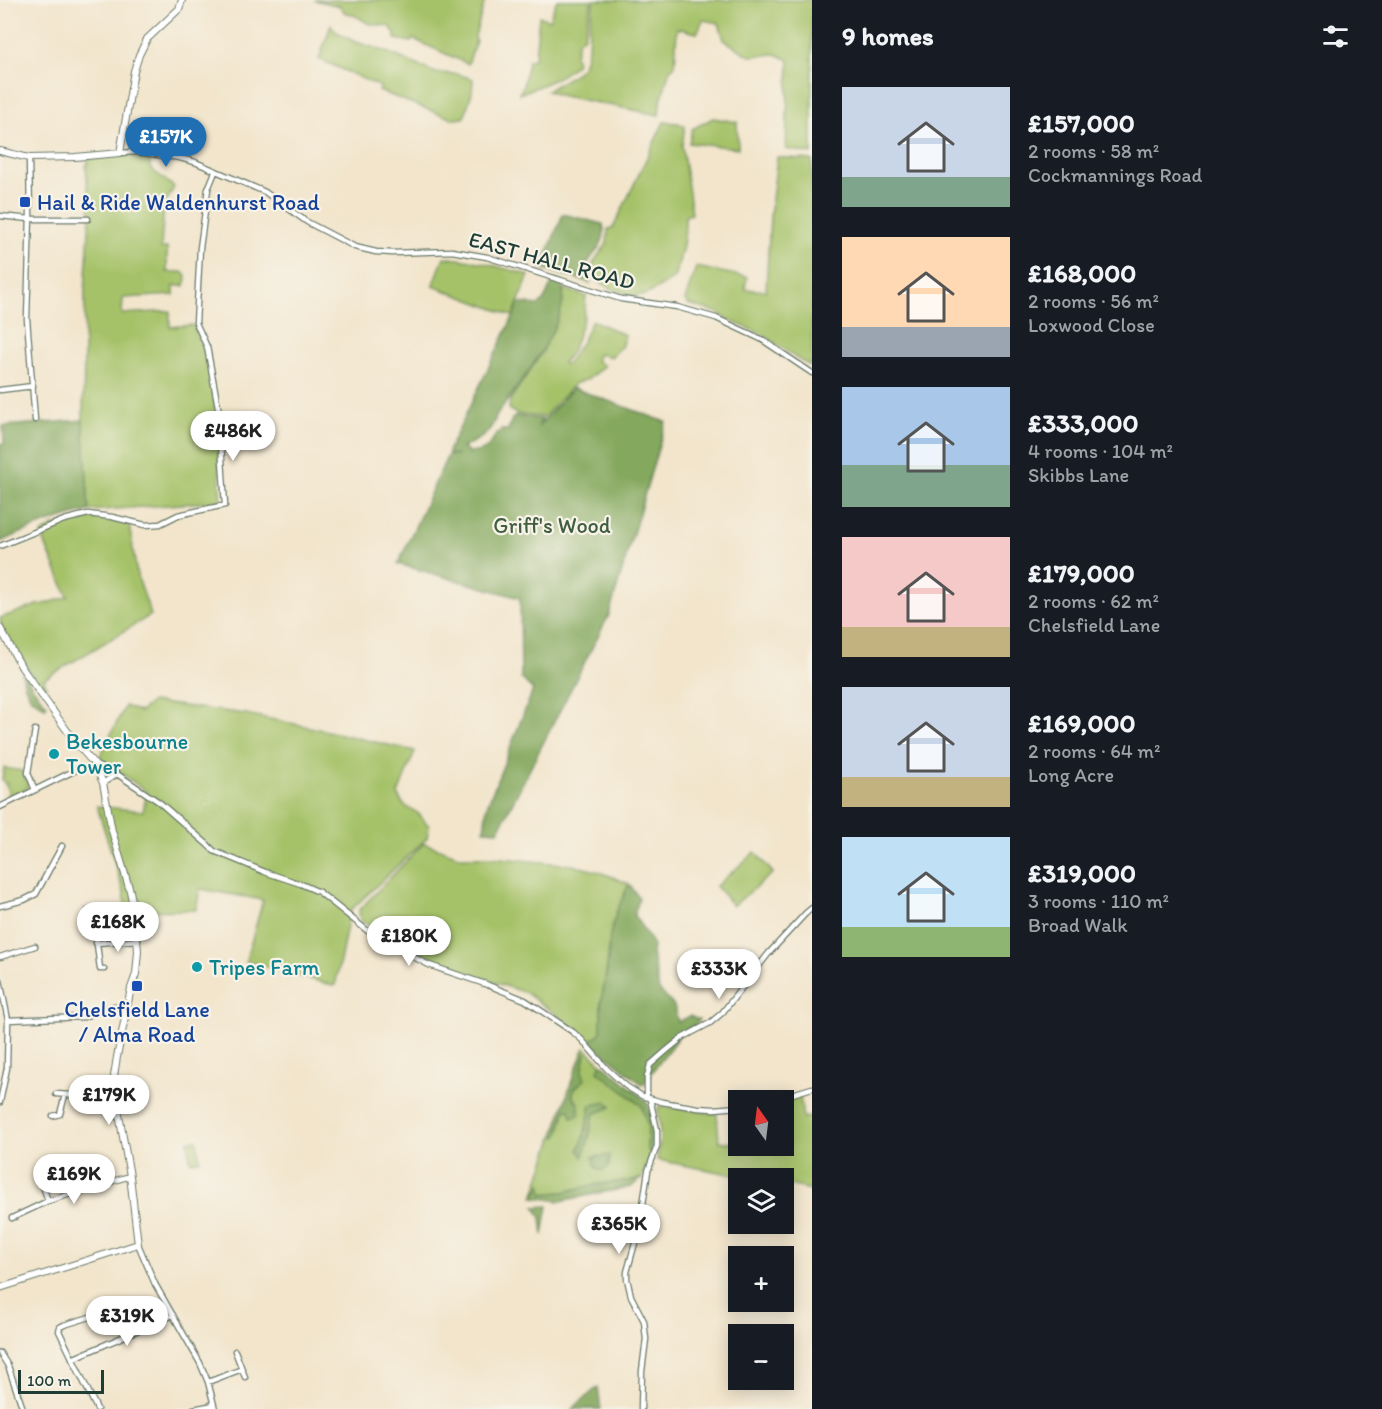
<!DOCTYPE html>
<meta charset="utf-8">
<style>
:root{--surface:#171b24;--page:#20242c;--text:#f1f3f6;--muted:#9ea1a6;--accent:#1f6fb2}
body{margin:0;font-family:Itim,sans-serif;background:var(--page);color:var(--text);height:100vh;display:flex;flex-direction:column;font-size:22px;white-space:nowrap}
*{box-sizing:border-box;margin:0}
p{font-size:20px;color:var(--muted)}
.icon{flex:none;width:33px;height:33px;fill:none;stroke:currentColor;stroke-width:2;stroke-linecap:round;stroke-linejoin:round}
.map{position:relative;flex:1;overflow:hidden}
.details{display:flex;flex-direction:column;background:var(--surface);width:570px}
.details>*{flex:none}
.needle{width:39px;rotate:346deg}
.tools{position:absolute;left:728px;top:1090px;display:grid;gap:12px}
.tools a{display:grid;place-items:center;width:66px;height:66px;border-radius:0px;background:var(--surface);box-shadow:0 3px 15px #0003;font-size:30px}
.scale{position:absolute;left:18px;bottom:15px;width:86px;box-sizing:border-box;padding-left:6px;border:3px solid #1f3d34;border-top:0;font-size:16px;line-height:21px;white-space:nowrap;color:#1f3d34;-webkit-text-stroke:4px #f7f3e8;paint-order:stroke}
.price{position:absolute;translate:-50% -51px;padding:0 14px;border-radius:21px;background:#fff;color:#222;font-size:20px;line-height:39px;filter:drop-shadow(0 2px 3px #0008)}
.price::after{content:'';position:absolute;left:50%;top:36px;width:18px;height:14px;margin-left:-9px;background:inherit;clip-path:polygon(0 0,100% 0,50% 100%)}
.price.active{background:var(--accent);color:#fff}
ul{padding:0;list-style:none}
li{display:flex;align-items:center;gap:18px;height:150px;padding:0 30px}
li span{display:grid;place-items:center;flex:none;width:168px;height:120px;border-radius:0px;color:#555}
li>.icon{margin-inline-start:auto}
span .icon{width:72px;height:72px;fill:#fffc;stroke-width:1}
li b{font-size:26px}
h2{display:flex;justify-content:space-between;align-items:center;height:72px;padding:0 30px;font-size:26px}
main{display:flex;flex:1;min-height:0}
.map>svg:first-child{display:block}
.green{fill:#a6c269;stroke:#62804e;stroke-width:1.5;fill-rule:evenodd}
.forest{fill:#84a85d;stroke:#527248;stroke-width:1.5}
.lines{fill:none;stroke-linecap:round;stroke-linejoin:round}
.minor-casing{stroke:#697869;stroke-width:7}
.tertiary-casing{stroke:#697869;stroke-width:8}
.minor{stroke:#fff;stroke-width:4.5}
.tertiary{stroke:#fff;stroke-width:6}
.transit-dot{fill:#1a4fb4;stroke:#f7f3e8;stroke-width:2}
.culture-dot{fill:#0f9aa8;stroke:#f7f3e8;stroke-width:2}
.labels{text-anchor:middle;stroke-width:4.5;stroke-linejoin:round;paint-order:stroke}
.transit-label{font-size:22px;fill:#164399;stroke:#f7f3e8;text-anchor:start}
.street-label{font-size:22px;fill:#1f3d34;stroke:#f7f3e8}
.park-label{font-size:22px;fill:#415e41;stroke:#f7f3e8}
.culture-label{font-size:22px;fill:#0d838f;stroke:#f7f3e8;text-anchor:start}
</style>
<main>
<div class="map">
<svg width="812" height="1409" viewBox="0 0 812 1409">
<rect width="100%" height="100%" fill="#f7f3e8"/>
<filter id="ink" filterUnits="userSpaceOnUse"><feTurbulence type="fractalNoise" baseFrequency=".0167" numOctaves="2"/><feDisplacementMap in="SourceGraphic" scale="12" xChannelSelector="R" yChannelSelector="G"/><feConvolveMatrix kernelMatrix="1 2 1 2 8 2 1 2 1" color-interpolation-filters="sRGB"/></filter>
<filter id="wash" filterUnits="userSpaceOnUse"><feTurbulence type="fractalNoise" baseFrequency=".008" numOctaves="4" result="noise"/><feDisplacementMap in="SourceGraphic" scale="24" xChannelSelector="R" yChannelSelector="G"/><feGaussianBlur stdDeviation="1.35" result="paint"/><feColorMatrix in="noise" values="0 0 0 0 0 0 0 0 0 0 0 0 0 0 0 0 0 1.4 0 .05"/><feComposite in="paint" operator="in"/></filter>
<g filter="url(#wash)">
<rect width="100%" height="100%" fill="#f2e5cc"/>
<path class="green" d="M314,0h138v2l2,1 2,-3h29l-10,36 1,5 -8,23 -55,-25 -2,3 -16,-3v-5l-5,-8 -21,-2 -11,-7 -14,-5 -4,-6z
M557,0h35l-8,36 -6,5 -3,14 2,8c-16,16 -37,23 -58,31l4,-8 5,-25 7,-3 4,-42 10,4z
M594,0h218v154l-26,-5 3,-89 -13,-6 -26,2 -26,-16 -5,-17 -16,-3 -6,13 -20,-5 -2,38 -5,3 -10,35 -1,11 -96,-19 -16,-5 29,-18 7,-7 5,-17 1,-22z
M331,25l4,6 18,10 34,11 49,21 21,1 16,5 -1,13 -8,26 -11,1 -74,-28 2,-4 -62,-28z
M713,118l24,4 1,26 -49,-5 3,-14z
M664,122l14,1 7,3 -3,20 10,68 -7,2c1,24 -4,40 -11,62 -9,5 -20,15 -30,17 -18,2 -40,-8 -53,-19l1,-10 5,-9 10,-13 1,-15 5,-1z
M129,155l21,3v10l24,19 -10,19 -3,42h6v24h15l4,4 -1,10h-11v9l-51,3 -1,16 48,-3v16l23,-2 15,34 8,51 5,91 -132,10 -6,-91 2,-129 5,-76 -4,-48 3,-9z
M777,157l35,3v207l-16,-9 -34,-24 -29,-12 -17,-10 -28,-8 -3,-4 11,-33 51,10 -2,12 21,2 4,-74z
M444,257l41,6 44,12 -16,41 -80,-30z
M564,289l22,7 -2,21 -11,32 -10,14 3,2 16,-23 10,-22 33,15 -4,12 -10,10 -12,-3 -3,6 8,6 -16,13 -14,5 -30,33 -28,-3 -7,-5 1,-9 34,-50 -1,-2c13,-20 16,-36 21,-59z
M97,517l32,7 8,51 14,40 -107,64 2,8 -3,2c-10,-13 -43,-57 -43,-71l40,-14 1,1 27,-8 -27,-63 12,-8z
M152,702l94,12 68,14 101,23 -17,43c3,12 12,14 21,20 3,4 6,8 10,12l-2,12 -77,73 -15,75 -89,-25 17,-61 -63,-11 -4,21 -70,1 -2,-18 -27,-87 46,5 3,-14v-6l-47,-33 26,-52 15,6z
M4,768l18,3 6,13 -1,5 -17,8 -4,-12 1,-1h-2l-3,-5z
M424,843l37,14h29l82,8 28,7 29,12 -13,29 -15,89v30l-11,10 -6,-7 -58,-42 -67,-23 -67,-31 -32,-19 -1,-10z
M755,852l18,21 -40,33 -17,-20z
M585,1048l16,15 -3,8 43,34 7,20 -1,24 4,5 -10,25 -48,6 -30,7 -20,2 -2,-9 -8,12 21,-62 3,1 9,-27 4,1 4,-21 8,-18 4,-17 -3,-2zM591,1105l19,2 -16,7 -15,36 5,-13z
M800,1096l3,22 9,-2v74l-29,-6v-5h-28l-3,-1 -1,-2 -2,2 -92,-18c2,-11 4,-21 3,-32 0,-7 -3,-13 -2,-21l3,-1 56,8 2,27 19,3v2h45v-22l4,-1 -3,-15 1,-1 -2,-7z
M197,1140l3,20 -10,1 -2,-20z"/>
<path class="forest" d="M563,214l40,10c7,30 -29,33 -13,59l-49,-15z
M555,280l6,2c15,34 -45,105 -64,133 -9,23 -16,22 -35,33l6,3v2c28,-2 17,-10 33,-23h7l4,-11 4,-3 26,3 -4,8 35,-39 93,34 -57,193 -111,216 -14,-1 3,-24 46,-116 -12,-12 -1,-80 -122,-34 50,-109h10l-9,-1 -1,-3 65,-134 5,-14 21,2c9,-6 8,-18 16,-25z
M83,420l6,91c-31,7 -60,18 -89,31v-98h4l-1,-18z
M22,673h2l9,15 14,17 -2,2 -14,-9 -6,-11z
M629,884l10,14 -5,18 14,20 5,10 -1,8 7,36 15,16 4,16 12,-6 9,4 -4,6 -14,7 -38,52 -53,-43 11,-10v-30l6,-33 3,-34 6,-22z
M583,1052l3,2 -4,17 3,8 -11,10 -2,7 7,8v11l-7,2 -2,-7 -4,-1 -8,28 -4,-2 20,-61z
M601,1063c9,8 41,32 46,40 8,16 7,35 4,51l-4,-5 1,-24 -7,-20 -43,-34z
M607,1102l4,5 -17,7 -5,24 -6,19 -4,-7 5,-13 7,-32z
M610,1155l-1,11 -7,5 -7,-4 -2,-10z
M641,1179l-10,8 -71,14 -27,-4 8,-13 2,10 20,-2 30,-7z
M548,1206l-5,29 -2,-17 -6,-11z
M598,1387l3,22h-29z"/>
</g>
<g filter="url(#ink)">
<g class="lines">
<defs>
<path id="minor" d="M120,153l16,-1 44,6 15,4 70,30 42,30 48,25 21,5 17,1 59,-2 35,6 134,42 56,8 39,11 45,21 51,34
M29,158l1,57 -3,104 8,101
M0,216l30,3h58
M0,390l33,-4
M0,546l64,-26 24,-6 24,3 33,8 15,-1 18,-9 47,-10 -6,-93 -12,-65 -11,-24 4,-75 8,-59 7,-17
M95,765l22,9 42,28 49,43 6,6 51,21 36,12 18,8 50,40 29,17 31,16 59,20 37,15 48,32 9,8 25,29 19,17 16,10 20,6 36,6 16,1 24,-2
M103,783l14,-9
M35,790l-7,-17 7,-43
M0,807l80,-39
M0,906l24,-6 12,-6 26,-48
M88,911h5l7,58h4
M96,943l42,-3
M0,957l35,-11
M0,980l8,40 -1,48 -7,34
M8,1020l76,-3 30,-11 13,4
M56,1094l60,4
M646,1097l1,-3v-17l3,-12 16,-14 16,-13 28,-15 12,-10 47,-60 37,-40 6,-5
M769,1101l43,-13
M53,1116l7,-2 5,-19
M37,1168l11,33
M12,1218l36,-17 82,-25
M138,1244l17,40 45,79 8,19 7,27
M235,1351l10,26
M0,1353l8,13 15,43
M72,1359l101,-44
M208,1382l34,-13
M97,1409l-38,-78 1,-4 4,-2 39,-12
M193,1409l21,-4
M641,1409l1,-38 4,-32 -2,-18 -13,-25 -4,-17v-7l13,-47 8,-54 9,-25v-16l-7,-31"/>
<path id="tertiary" d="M0,151l29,7 46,-1 45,-4 14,-82 5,-16 8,-16 32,-30 3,-9
M0,628l22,40 54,75 19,22 8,18 9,48 18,60 5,25 3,35 -2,23 -5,14 -14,69 -3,19 2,22 14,78 8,68 -138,44"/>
</defs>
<use href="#minor" class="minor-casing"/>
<use href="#tertiary" class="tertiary-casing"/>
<use href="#minor" class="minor"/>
<use href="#tertiary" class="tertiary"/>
</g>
</g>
<g class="transit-dot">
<rect x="19" y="196" width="12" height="12" rx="3"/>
<rect x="131" y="980" width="12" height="12" rx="3"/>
</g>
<g class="culture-dot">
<circle cx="54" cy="754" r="6"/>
<circle cx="197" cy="967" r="6"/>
</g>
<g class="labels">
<g class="transit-label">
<text x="37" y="210">Hail &amp; Ride Waldenhurst Road</text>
<text x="137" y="1017" text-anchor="middle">Chelsfield Lane<tspan x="137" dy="25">/ Alma Road</tspan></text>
</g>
<g class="street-label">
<text transform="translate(552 260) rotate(15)" y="8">EAST HALL ROAD</text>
</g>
<g class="park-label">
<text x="552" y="533">Griff's Wood</text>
</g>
<g class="culture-label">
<text x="66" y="749">Bekesbourne<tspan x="66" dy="25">Tower</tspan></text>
<text x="209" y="975">Tripes Farm</text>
</g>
</g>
</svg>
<div class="tools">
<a><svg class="needle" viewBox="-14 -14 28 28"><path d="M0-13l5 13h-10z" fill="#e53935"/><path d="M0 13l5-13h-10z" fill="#9ea1a6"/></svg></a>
<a><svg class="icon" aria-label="layers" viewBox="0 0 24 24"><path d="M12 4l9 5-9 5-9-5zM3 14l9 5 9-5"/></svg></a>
<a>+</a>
<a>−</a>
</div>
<div class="scale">100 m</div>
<b class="price active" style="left:166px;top:168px">£157K</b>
<b class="price" style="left:233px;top:462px">£486K</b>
<b class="price" style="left:118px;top:953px">£168K</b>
<b class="price" style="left:409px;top:967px">£180K</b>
<b class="price" style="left:719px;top:1000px">£333K</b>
<b class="price" style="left:109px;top:1126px">£179K</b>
<b class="price" style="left:74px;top:1205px">£169K</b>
<b class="price" style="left:619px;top:1255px">£365K</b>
<b class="price" style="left:127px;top:1347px">£319K</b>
</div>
<section class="details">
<h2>9 homes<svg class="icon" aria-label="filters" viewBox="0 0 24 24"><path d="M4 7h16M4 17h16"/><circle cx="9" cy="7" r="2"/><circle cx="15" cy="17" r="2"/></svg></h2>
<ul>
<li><span style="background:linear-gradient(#c9d6e8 75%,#7fa58c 0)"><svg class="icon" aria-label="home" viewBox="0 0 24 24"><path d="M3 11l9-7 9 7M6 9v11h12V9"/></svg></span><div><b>£157,000</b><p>2 rooms · 58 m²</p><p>Cockmannings Road</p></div></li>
<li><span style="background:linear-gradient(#ffd9b3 75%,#9aa5b1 0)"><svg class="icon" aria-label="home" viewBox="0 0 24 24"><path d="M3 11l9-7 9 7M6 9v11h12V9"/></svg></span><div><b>£168,000</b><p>2 rooms · 56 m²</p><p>Loxwood Close</p></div></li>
<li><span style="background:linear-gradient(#a9c7e8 65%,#7fa58c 0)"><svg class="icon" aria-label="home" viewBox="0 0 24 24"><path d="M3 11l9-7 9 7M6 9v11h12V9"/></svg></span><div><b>£333,000</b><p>4 rooms · 104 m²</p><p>Skibbs Lane</p></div></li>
<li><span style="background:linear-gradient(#f6c9c9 75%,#c2b280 0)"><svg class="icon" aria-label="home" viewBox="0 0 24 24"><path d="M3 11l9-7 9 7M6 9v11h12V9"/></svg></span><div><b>£179,000</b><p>2 rooms · 62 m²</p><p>Chelsfield Lane</p></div></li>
<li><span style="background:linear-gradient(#c9d6e8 75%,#c2b280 0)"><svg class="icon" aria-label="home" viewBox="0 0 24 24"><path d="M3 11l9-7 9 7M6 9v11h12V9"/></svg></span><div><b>£169,000</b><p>2 rooms · 64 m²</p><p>Long Acre</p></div></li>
<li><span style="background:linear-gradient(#bfe0f5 75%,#8fb573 0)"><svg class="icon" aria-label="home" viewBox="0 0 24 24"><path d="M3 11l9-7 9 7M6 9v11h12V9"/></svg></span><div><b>£319,000</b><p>3 rooms · 110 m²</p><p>Broad Walk</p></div></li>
</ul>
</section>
</main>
